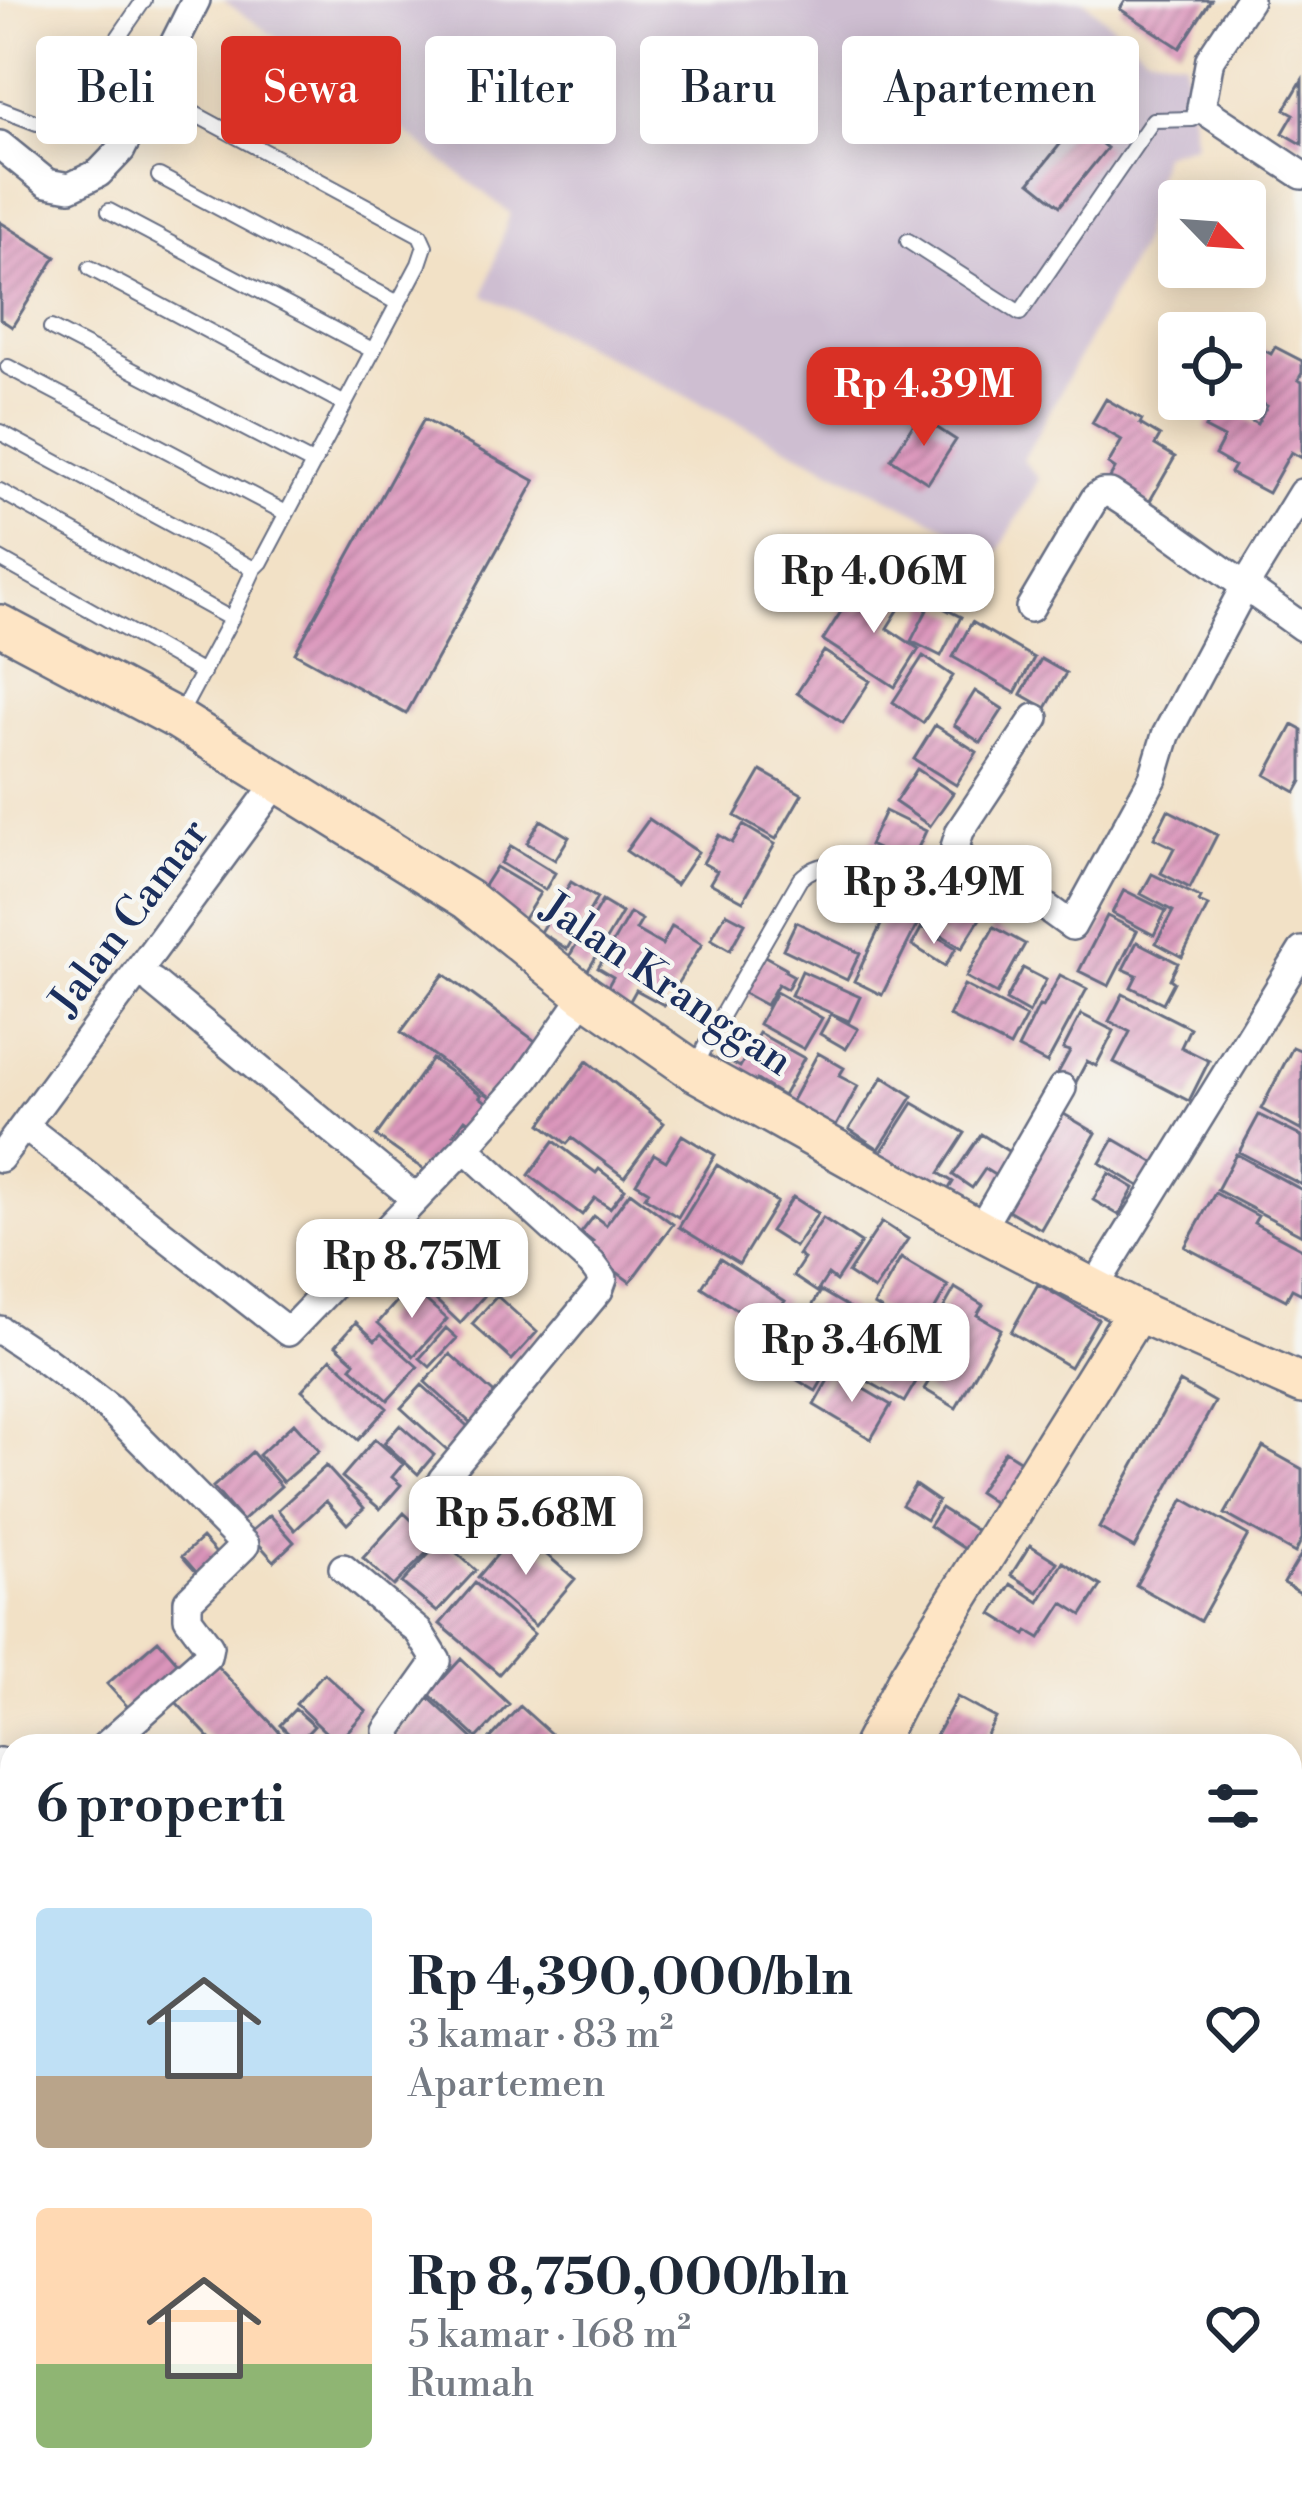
<!DOCTYPE html>
<html lang="id">
<meta charset="utf-8">
<style>
:root{--surface:#fff;--page:#f2f2f3;--text:#1f2937;--muted:#747a83;--accent:#d93025}
body{margin:0;font-family:"Libre Bodoni",serif;background:var(--page);color:var(--text);height:100vh;display:flex;flex-direction:column;font-size:45px;white-space:nowrap}
*{box-sizing:border-box;margin:0}
p{font-size:39px;color:var(--muted)}
.icon{flex:none;width:66px;height:66px;fill:none;stroke:currentColor;stroke-width:2;stroke-linecap:round;stroke-linejoin:round}
.map{position:relative;flex:1;overflow:hidden}
.details{position:absolute;left:0px;top:1734px;width:1302px;height:771px;display:flex;flex-direction:column;background:var(--surface);border-radius:36px 36px 0 0;box-shadow:0 6px 30px #0003}
.details>*{flex:none}
.banner{position:absolute;left:36px;top:36px;width:1230px;height:108px;display:flex;gap:24px}
.needle{width:78px;rotate:115deg}
.controls{position:absolute;left:1158px;top:180px;display:grid;gap:24px}
.controls a{display:grid;place-items:center;width:108px;height:108px;border-radius:12px;background:var(--surface);box-shadow:0 6px 30px #0003;font-size:60px}
.price{position:absolute;translate:-50% -102px;padding:0 27px;border-radius:24px;background:#fff;color:#222;font-size:39px;line-height:78px;filter:drop-shadow(0 3px 6px #0008)}
.price::after{content:'';position:absolute;left:50%;top:72px;width:36px;height:27px;margin-left:-18px;background:inherit;clip-path:polygon(0 0,100% 0,50% 100%)}
.price.selected{background:var(--accent);color:#fff}
ul{padding:0;list-style:none}
li{display:flex;align-items:center;gap:36px;height:300px;padding:0 36px}
li span{display:grid;place-items:center;flex:none;width:336px;height:240px;border-radius:12px;color:#555}
li>.icon{margin-inline-start:auto}
span .icon{width:144px;height:144px;fill:#fffc;stroke-width:1}
li b{font-size:51px}
h2{display:flex;justify-content:space-between;align-items:center;height:144px;padding:0 36px;font-size:51px}
.chip{padding:0 42px;border-radius:12px;background:var(--surface);box-shadow:0 6px 30px #0003;font-size:42px;line-height:108px}
.chip.selected{background:var(--accent);color:#fff}
.map>svg:first-child{display:block}
.industrial{fill:#cebed1}
.forest{fill:url(#forest-firs);stroke:#3e6e6b;stroke-width:3}
.building{fill:url(#building-hatch)}
.lines{fill:none;stroke-linecap:round;stroke-linejoin:round}
.lane-casing{stroke:#666d82;stroke-width:18}
.street-casing{stroke:#666d82;stroke-width:32}
.secondary-casing{stroke:#666d82;stroke-width:44}
.lane{stroke:#fff;stroke-width:14}
.street{stroke:#fff;stroke-width:27}
.secondary{stroke:#fee5c5;stroke-width:39}
.labels{text-anchor:middle;stroke-width:9;stroke-linejoin:round;paint-order:stroke}
.street-label{font-size:42px;fill:#1b2f5e;stroke:#f6f6f2}
</style>
<div class="map">
<svg width="1302" height="2504" viewBox="0 0 1302 2504">
<defs>
<pattern id="forest-firs" width="22" height="20" patternUnits="userSpaceOnUse" patternTransform="scale(3)"><rect width="22" height="20" fill="#60ae78"/><path d="M5 1l3.5 6h-7zM16 11l3.5 6h-7z" fill="#4e8e66"/></pattern>
<pattern id="building-hatch" width="6" height="6" patternUnits="userSpaceOnUse" patternTransform="scale(3)"><rect width="6" height="6" fill="#db95bb"/><path d="M-1 1l2-2M0 6l6-6M5 7l2-2" fill="none" stroke="#b17a9b"/></pattern>
</defs>
<rect width="100%" height="100%" fill="#f6f6f2"/>
<filter id="ink" filterUnits="userSpaceOnUse"><feTurbulence type="fractalNoise" baseFrequency=".00833" numOctaves="2"/><feDisplacementMap in="SourceGraphic" scale="24" xChannelSelector="R" yChannelSelector="G"/><feConvolveMatrix kernelMatrix="1 2 1 2 8 2 1 2 1" color-interpolation-filters="sRGB"/></filter>
<filter id="wash" filterUnits="userSpaceOnUse"><feTurbulence type="fractalNoise" baseFrequency=".004" numOctaves="4" result="noise"/><feDisplacementMap in="SourceGraphic" scale="48" xChannelSelector="R" yChannelSelector="G"/><feGaussianBlur stdDeviation="2.7" result="paint"/><feColorMatrix in="noise" values="0 0 0 0 0 0 0 0 0 0 0 0 0 0 0 0 0 1.4 0 .05"/><feComposite in="paint" operator="in"/></filter>
<g filter="url(#wash)">
<rect width="100%" height="100%" fill="#f2e1c6"/>
<path class="industrial" d="M223,0h860l62,53 39,7 11,84 -33,10 -22,91 -117,215 16,19 -41,74 -514,-258 26,-82 -154,-119z"/>
<path class="forest" d="M3,1795l9,11v289l-12,-12v-285z"/>
<g id="blocks">
<path class="building" d="M1126,0h85l-31,48 -60,-39z
M1302,80v64l-19,-11 11,-19 -9,-5z
M1077,123l30,25 -47,58 -30,-24z
M0,222l56,35 -44,70 -12,-8z
M1256,346l15,8 4,-7 27,14v12l-4,7 4,2v76l-11,-6 -23,41 -38,-20 4,-7 -19,-11 9,-17 -19,-10 11,-19 18,10 3,-6 20,11 10,-18 -18,-10 8,-16 -12,-7v-6z
M1106,399l36,21 -2,4 20,12 -5,9 20,12 -28,49 -40,-23 8,-14 -7,-5 14,-24 -30,-17z
M919,416l37,24 -28,43 -37,-24z
M424,419l111,62 -129,233 -111,-61z
M879,582l26,17 -18,29 32,21 -24,38 -72,-47 24,-38 13,8z
M931,602l30,15 -20,39 -30,-15z
M972,622l62,36 -19,35 -62,-36z
M824,651l46,30 -27,42 -46,-30z
M923,656l30,20 -30,47 -30,-21z
M1041,659l25,14 -20,35 -25,-14z
M975,691l28,18 -22,34 -27,-18z
M935,725l42,27 -21,33 -42,-26z
M1293,725l9,5v51l-6,11 -30,-17z
M917,769l36,24 -23,33 -35,-24z
M761,771l41,23 -26,45 -41,-23z
M1168,810l49,25 -27,53 -29,-15 13,-25 -20,-10z
M885,811l41,20 -16,34 -41,-20z
M649,819l49,33 -22,33 -50,-34z
M541,820l28,17 -14,23 -28,-17z
M743,825l32,19 -32,57 -33,-18 7,-12 -14,-8 16,-28 13,8z
M511,846l44,27 -10,17 -44,-27z
M496,867l44,26 -21,34 -44,-27z
M1152,874l49,24 -2,4 9,4 -26,51 -26,-14 17,-32 -32,-17z
M951,880l38,24 -27,44 -38,-24z
M571,882l26,16 -30,51 -27,-17z
M1124,890l42,21 -12,24 -42,-22z
M602,901l20,12 -35,59 -20,-12z
M889,908l29,15 -36,72 -28,-14z
M630,913l12,7 -6,10 26,15 10,-19 30,18 -38,61 -28,-15 -14,25 -23,-13 14,-25 -15,-9z
M726,913l19,10 -15,27 -19,-11z
M1107,916l30,15 -28,55 -30,-15z
M796,922l64,31 -13,27 -64,-31z
M922,927l34,21 -11,18 -33,-21z
M994,927l31,17 -28,50 -31,-17z
M1137,942l41,21 -8,16 4,3 -11,21 -32,-16 6,-12 -14,-6z
M761,954l25,14 -1,3 9,5 -7,13 -9,-5 -12,21 -26,-14z
M1023,968l23,12 -17,33 -23,-13z
M802,971l58,26 -11,24 -58,-26z
M444,974l94,69 -42,58 -95,-69z
M1060,975l27,14 -40,74 -29,-15 21,-42 4,1z
M964,985l62,32 -16,30 -61,-31z
M776,992l46,26 -18,31 -45,-25z
M1123,994l67,34 -9,19 28,14 -20,40 -75,-39 16,-30 -21,-11z
M831,1014l27,15 -12,20 -26,-15z
M1081,1014l33,17 -18,35 -9,-5 -11,21 -18,-9 12,-22 -7,-2z
M759,1033l45,25 -21,38 -26,-16 -10,18 -35,-20 12,-20 16,9z
M1293,1047l9,4v80l-41,-22z
M818,1053l26,15 -5,8 19,10 -27,49 -47,-20z
M432,1059l50,36 -2,2 14,11 -15,21 -14,-10 -11,15 6,4 -13,19 -6,-4 -14,19 -51,-36z
M587,1061l77,62 -40,54 -52,-39 -5,6 -26,-20z
M883,1077l30,19 -34,53 -30,-20z
M913,1103l52,30 -26,40 14,9 -13,21 -65,-41z
M1057,1110l39,23 -55,96 -40,-23z
M1259,1115l43,22v48l-63,-33z
M981,1134l38,24 -15,23 -19,-12 -13,19 -19,-13z
M682,1135l33,20 -37,62 -33,-20 4,-6 -13,-8 18,-29 12,7z
M1114,1139l48,28 -14,24 -48,-28z
M554,1141l42,32 3,-4 26,20 -15,19 -15,-10 -13,17 -53,-40z
M1236,1154l66,36v45l-85,-45z
M717,1165l60,37 -38,62 -60,-37z
M1109,1173l25,15 -15,27 -26,-15z
M630,1192l43,32 -43,58 -43,-32 6,-8 -12,-9 13,-17 12,9z
M1215,1193l43,23 -4,7 48,26v45l-10,-5 -6,11 -101,-53z
M793,1197l25,16 -23,34 -25,-16z
M823,1218l38,25 -25,38 -8,-6 -11,17 -24,-16 11,-17 -6,-4z
M882,1222l26,17 -34,51 -26,-17z
M499,1241l23,20 -25,28 -23,-20z
M901,1258l47,28 -27,47 -47,-28z
M720,1259l65,42 -19,28 -64,-42z
M432,1265l19,17 8,-9 25,23 -24,27 -43,-41z
M1038,1284l60,35 -28,48 -59,-35z
M410,1286l37,33 -33,37 -36,-33z
M955,1288l28,17 -6,10 24,14 -45,79 -32,-19 8,-13 -36,-22 14,-24 36,21 4,-7 -20,-12z
M821,1291l29,17 -23,39 11,6 -22,38 -58,-34 22,-38 18,11z
M497,1296l40,36 -25,28 -40,-36z
M356,1322l19,18 6,-6 37,33 -30,33 -37,-33 4,-5 -19,-17z
M446,1328l11,10 -27,29 -10,-9z
M880,1351l40,24 -16,27 -40,-23z
M450,1354l49,44 -25,28 -49,-44z
M331,1358l56,50 -29,32 -56,-50z
M833,1371l58,34 -20,34 -57,-34z
M1180,1382l35,20 -81,146 -35,-20z
M422,1385l53,48 -21,23 -53,-48z
M294,1423l25,28 -36,31 -24,-27z
M400,1425l34,30 -16,19 -34,-31z
M375,1439l28,25 -11,13 9,8 -21,24 -38,-32z
M1263,1447l39,22v70l-7,14 -70,-39z
M1005,1451l30,19 -27,42 -30,-20z
M252,1452l29,34 -39,35 -29,-34z
M326,1466l38,42 -17,16 -21,-23 -31,29 -17,-20z
M915,1485l23,16 -12,19 -24,-15z
M1184,1499l64,36 -48,86 -64,-36z
M941,1508l39,25 -12,18 -39,-25z
M404,1513l32,30 -42,43 -31,-28z
M270,1515l24,27 -20,19 -25,-28z
M518,1530l57,49 -40,47 -57,-49z
M202,1538l23,25 -21,18 -22,-25z
M442,1540l34,30 -39,42 -35,-29z
M1030,1545l27,17 -19,30 -27,-17z
M1302,1553v41l-18,-11z
M1063,1562l38,24 -19,29 -19,-12 -23,35 -12,-7 -2,4 -34,-21 19,-30 28,18z
M475,1583l59,51 -35,40 -59,-50z
M158,1640l28,32 -50,44 -29,-32z
M461,1659l48,45 -32,34 -48,-44z
M214,1663l60,63 17,20h-74l-42,-45z
M324,1673l42,38 -29,32 -41,-39z
M957,1697l39,21 -15,28h-51z
M429,1698l44,41 -7,7h-61l-11,-10z
M520,1706l30,27 -12,13h-45l-5,-5z
M295,1709l19,17 -16,17 -18,-18z
M1292,1807l10,5v52l-12,-6z
M1290,2009l12,6 -2,51 -10,-5z
M12,2144v88l-12,-10v-63z
M0,2384l12,11v84l-12,-10z
M1302,2409v42l-12,-15v-18z
M127,2493h41l14,11h-64z
M286,2493h86l-8,11h-63z"/>
</g>
</g>
<g filter="url(#ink)">
<use href="#blocks" fill-opacity="0" stroke="#666d82" stroke-width="3"/>
<g class="lines">
<defs>
<path id="lane" d="M0,109l37,14 32,-14 75,-109
M159,176l239,127
M109,211l263,139
M908,241l112,72 133,-193 40,-1 8,-11
M90,268l253,135
M51,328l261,135
M8,367l278,146
M0,432l254,137
M0,491l231,128
M0,559l203,114
M180,714l51,-95 23,-50 7,-7 158,-298 6,-18 -5,-11 -227,-122
M694,1069l22,-44 84,-146c29,-29 66,-6 98,9
M0,2089l12,12
M0,2148l12,-14
M175,2493l14,11
M719,2493l11,11
M1103,2493l4,11
M618,2500l5,4"/>
<path id="street" d="M1249,0l-39,59 -9,49 101,67
M0,145l47,38 23,4 29,-14 22,-23 75,-150
M1030,608l65,-110 7,-5h8l48,31 144,103
M1035,718l-75,113 -5,16 8,13 76,42 33,24 81,-148 13,-43 79,-149 57,-93
M153,982l263,217
M32,1132l256,200 177,-184 62,-70 58,-83
M0,1158l279,-378
M980,1230l82,-142
M1094,1288l208,-337
M0,1330l45,30 65,49 135,136 -57,56v17l21,28 -2,10 -102,90
M442,1480l157,-190 4,-11 -11,-15 -127,-116
M343,1568l76,64 18,29 -50,70 4,15
M0,1762l12,15
M1290,2078l12,6
M0,2273l12,-14
M0,2356l12,11
M1037,2493l7,11
M850,2498l4,-5"/>
<path id="secondary" d="M0,625l177,94 291,181 117,95 108,75 287,160 157,81 165,73
M873,1746l36,-69 228,-366
M471,2504l5,-11"/>
</defs>
<use href="#lane" class="lane-casing"/>
<use href="#street" class="street-casing"/>
<use href="#secondary" class="secondary-casing"/>
<use href="#lane" class="lane"/>
<use href="#street" class="street"/>
<use href="#secondary" class="secondary"/>
</g>
</g>
<g class="labels">
<g class="street-label">
<text transform="translate(128 916) rotate(-53)" y="15">Jalan Camar</text>
<text transform="translate(668 983) rotate(34)" y="15">Jalan Kranggan</text>
</g>
</g>
</svg>
<div class="controls">
<a><svg class="needle" viewBox="-14 -14 28 28"><path d="M0-13l5 13h-10z" fill="#e53935"/><path d="M0 13l5-13h-10z" fill="#747a83"/></svg></a>
<a><svg class="icon" aria-label="locate" viewBox="0 0 24 24"><circle cx="12" cy="12" r="6"/><path d="M12 2v4M12 18v4M2 12h4M18 12h4"/></svg></a>
</div>
<b class="price selected" style="left:924px;top:449px">Rp 4.39M</b>
<b class="price" style="left:874px;top:636px">Rp 4.06M</b>
<b class="price" style="left:934px;top:947px">Rp 3.49M</b>
<b class="price" style="left:412px;top:1321px">Rp 8.75M</b>
<b class="price" style="left:852px;top:1405px">Rp 3.46M</b>
<b class="price" style="left:526px;top:1578px">Rp 5.68M</b>
<div class="banner">
<a class="chip">Beli</a>
<a class="chip selected">Sewa</a>
<a class="chip">Filter</a>
<a class="chip">Baru</a>
<a class="chip">Apartemen</a>
</div>
<section class="details">
<h2>6 properti<svg class="icon" aria-label="filters" viewBox="0 0 24 24"><path d="M4 7h16M4 17h16"/><circle cx="9" cy="7" r="2"/><circle cx="15" cy="17" r="2"/></svg></h2>
<ul>
<li><span style="background:linear-gradient(#bfe0f5 70%,#b9a48a 0)"><svg class="icon" aria-label="home" viewBox="0 0 24 24"><path d="M3 11l9-7 9 7M6 9v11h12V9"/></svg></span><div><b>Rp 4,390,000/bln</b><p>3 kamar · 83 m²</p><p>Apartemen</p></div><svg class="icon" aria-label="heart" viewBox="0 0 24 24"><path d="M12 20l-8-8c-3-5 5-10 8-4 3-6 11-1 8 4z"/></svg></li>
<li><span style="background:linear-gradient(#ffd9b3 65%,#8fb573 0)"><svg class="icon" aria-label="home" viewBox="0 0 24 24"><path d="M3 11l9-7 9 7M6 9v11h12V9"/></svg></span><div><b>Rp 8,750,000/bln</b><p>5 kamar · 168 m²</p><p>Rumah</p></div><svg class="icon" aria-label="heart" viewBox="0 0 24 24"><path d="M12 20l-8-8c-3-5 5-10 8-4 3-6 11-1 8 4z"/></svg></li>
</ul>
</section>
</div>
